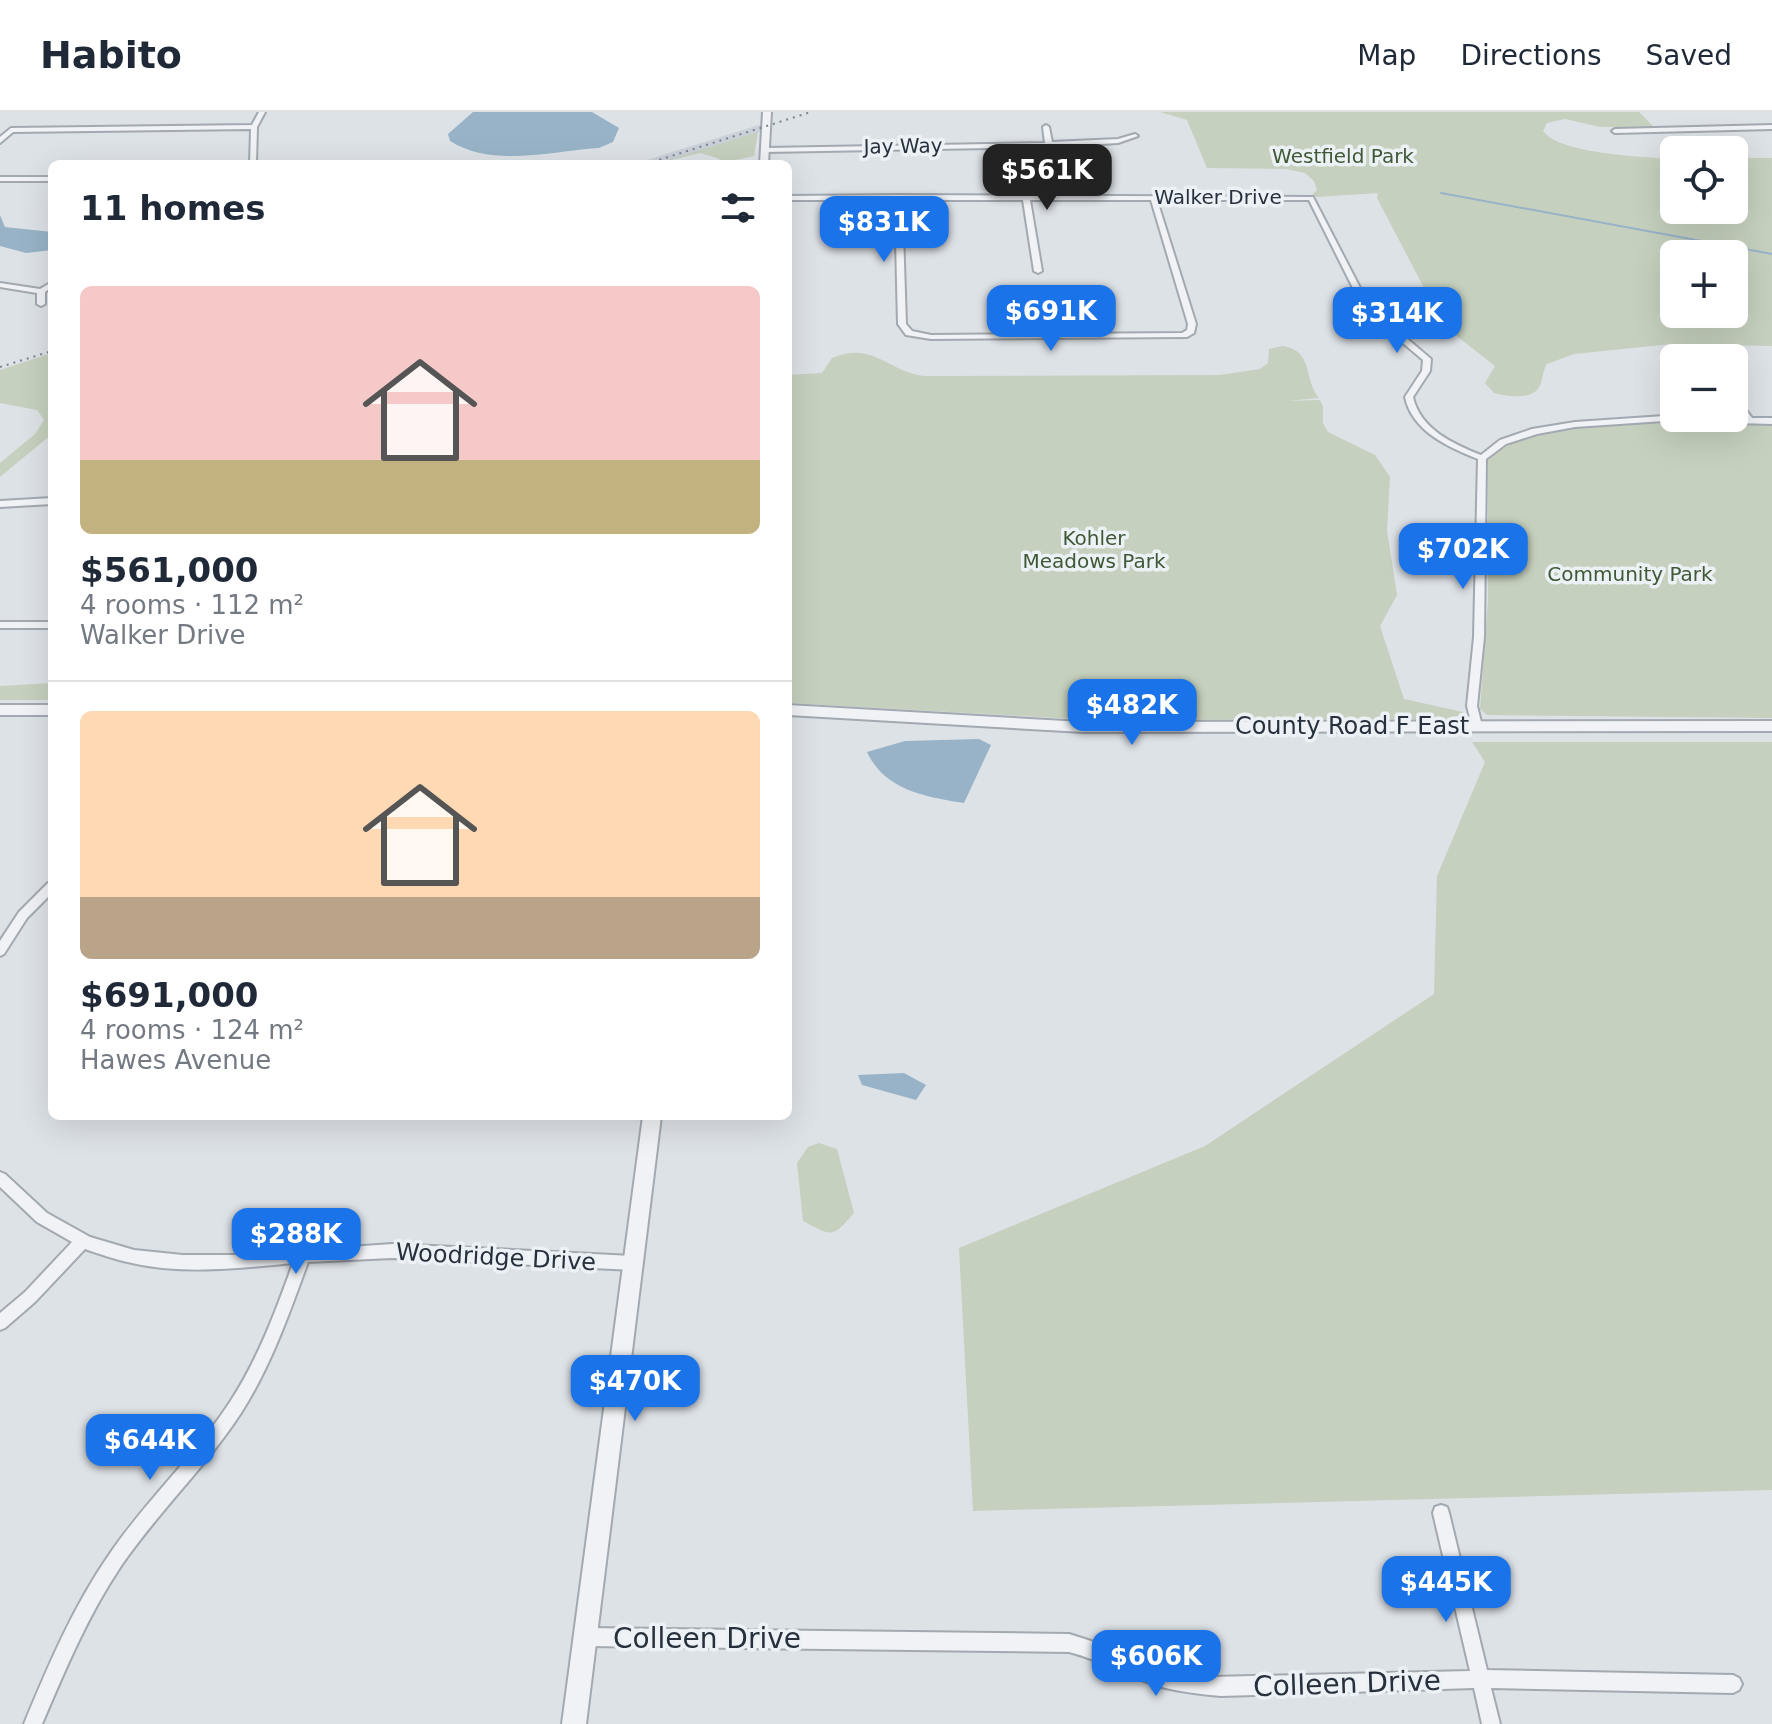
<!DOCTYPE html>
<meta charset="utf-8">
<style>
:root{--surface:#fff;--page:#f2f2f3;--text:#1f2937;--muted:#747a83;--line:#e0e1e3;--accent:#1a73e8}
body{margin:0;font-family:"DejaVu Sans",sans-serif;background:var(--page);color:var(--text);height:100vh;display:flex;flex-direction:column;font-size:30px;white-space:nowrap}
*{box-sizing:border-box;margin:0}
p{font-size:26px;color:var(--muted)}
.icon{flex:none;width:44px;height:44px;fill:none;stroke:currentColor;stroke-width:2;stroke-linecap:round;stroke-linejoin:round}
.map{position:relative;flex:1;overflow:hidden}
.details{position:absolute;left:48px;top:48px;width:744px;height:960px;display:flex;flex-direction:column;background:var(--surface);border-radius:12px;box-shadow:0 8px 32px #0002}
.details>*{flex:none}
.tools{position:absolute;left:1660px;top:24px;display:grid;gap:16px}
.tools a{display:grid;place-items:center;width:88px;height:88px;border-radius:12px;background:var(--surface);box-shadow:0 8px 32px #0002;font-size:40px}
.price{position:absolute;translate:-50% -68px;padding:0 18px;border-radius:16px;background:var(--accent);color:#fff;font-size:26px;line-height:52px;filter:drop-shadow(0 2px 4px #0008)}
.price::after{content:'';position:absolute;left:50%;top:48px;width:24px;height:18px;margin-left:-12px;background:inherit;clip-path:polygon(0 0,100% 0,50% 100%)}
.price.on{background:#222;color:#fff}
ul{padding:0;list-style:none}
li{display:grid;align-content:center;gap:16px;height:424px;padding:0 32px}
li+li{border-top:2px solid var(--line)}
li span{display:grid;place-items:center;height:248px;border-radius:12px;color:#555}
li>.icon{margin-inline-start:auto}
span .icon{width:144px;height:144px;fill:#fffc;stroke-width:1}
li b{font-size:34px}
h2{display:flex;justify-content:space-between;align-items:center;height:96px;padding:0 32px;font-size:34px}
header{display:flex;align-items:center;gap:48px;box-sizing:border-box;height:112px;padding:0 40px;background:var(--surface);border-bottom:2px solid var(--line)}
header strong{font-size:38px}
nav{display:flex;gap:44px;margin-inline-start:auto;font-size:28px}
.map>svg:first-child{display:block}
.built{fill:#cbd1d9}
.green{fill:#c5d0be;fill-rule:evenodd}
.water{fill:#98b3c7}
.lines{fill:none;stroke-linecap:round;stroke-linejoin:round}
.stream{stroke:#98b3c7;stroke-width:2}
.minor-casing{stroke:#a3a9b1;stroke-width:4}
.tertiary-casing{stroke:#a3a9b1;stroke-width:4}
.minor{fill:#f0f2f5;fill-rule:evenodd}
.tertiary{fill:#f0f2f5;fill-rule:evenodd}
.rail{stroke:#778390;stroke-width:2;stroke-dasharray:2 5;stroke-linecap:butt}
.labels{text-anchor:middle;stroke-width:7;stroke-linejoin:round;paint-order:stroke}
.far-street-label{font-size:20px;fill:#27313d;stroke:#ecf1f5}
.far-park-label{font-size:20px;fill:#3f5835;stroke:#ecf1f5}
.street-label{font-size:24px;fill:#27313d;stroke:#ecf1f5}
.near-street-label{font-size:28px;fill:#27313d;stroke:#ecf1f5}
</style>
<header>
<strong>Habito</strong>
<nav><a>Map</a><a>Directions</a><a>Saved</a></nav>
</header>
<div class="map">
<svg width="1772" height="1612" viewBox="0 0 1772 1612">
<rect width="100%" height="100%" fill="#dde2e7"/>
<path class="built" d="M762,12v7l-103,33h-25z"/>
<path class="green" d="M1160,0h479l15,15h-54l-35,-8 -18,4 -4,8c16,23 102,26 131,28v51h60v-52h38v188l-101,-2 -97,10 -27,10c-5,7 -4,18 -9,25 -9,11 -32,7 -44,4l-9,-10 10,-17 -51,-40 -67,-128 1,-5 -61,4 -5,-2 5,-5 -3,-9 -9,-8 -19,-4 -79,-1 -20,-48zM1674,142h60v60h-60z
M758,20l-4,24 -38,8 4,-5 -20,-6 -45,11z
M1283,234c31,5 20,33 36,52l-32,3 33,-1 3,6v17l5,9 47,23 15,22 -3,54 10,64 -17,31 24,73 59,13 -2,3 -15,4 -352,1 -306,-17v-328l34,-2 10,-15c41,-18 57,15 94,18l294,-1 40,-6 8,-6 1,-14z
M52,241v81l-52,43v-14l35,-29 9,-14 -7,-10 -37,-7v-33z
M1662,311l110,2v293l-285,-3 -7,-6 8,-108v-141c29,-34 132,-36 174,-37z
M52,571v17h-52v-14z
M1472,630h300v748l-799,21 -14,-263 246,-102 229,-152 3,-118 48,-114z
M819,1031l18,6 17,64c-22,25 -21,24 -51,8l-6,-58 11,-16z"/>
<path class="water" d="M473,0h119l27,16 -6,14 -14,6c-48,3 -106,20 -149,-7l-2,-7z
M0,103l5,12 47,5v18l-26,3 -26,-7z
M979,627l12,6 -27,58c-37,-6 -79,-12 -97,-51l38,-11z
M904,961l22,12 -10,15 -54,-15 -4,-10z"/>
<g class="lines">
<path class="stream" d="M1441,81l331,61"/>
<defs>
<path id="minor" d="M259,0h6l-8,15 -1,37h-6l1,-35 -238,3 -13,11v-6l11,-9 241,-3z
M1046,13l3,2 3,15 66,-3 17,-5 3,2 -20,7 -69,4 -283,5 -3,-2 3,-2 279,-5 -2,-16z
M1772,13v4l-157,4 -3,-2 3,-2z
M0,65h52v4h-52z
M898,83l415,2 57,110 61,52 -1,12 -17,26c7,32 40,47 68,58l19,-15 32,-11 43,-7 89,-6 79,1 -9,-11v-8h3l15,20h20v6l-108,-3 -89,6 -38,7 -31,10 -20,15 -2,178 -7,69 5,20 -5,4 -5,-4 -5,-20 7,-69 4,-178c-30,-12 -66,-28 -73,-62l17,-26 1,-11 -59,-50 -55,-110h-152l39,124 -2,9 -7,4 -256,2 -25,-4 -8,-11 -3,-124h-107v-4zM902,88h121l11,71 4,2 4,-2 -12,-71h121l37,124 -1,6 -5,3 -251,2 -19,-4 -6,-7z
M52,170v5l-7,5v12l-4,2 -4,-2v-11l-37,-6v-4l40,6z
M52,386v6l-52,3v-6z
M0,510h52v6h-52z
M52,770v11l-25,25 -23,36 -4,2v-15l19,-29 29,-29z
M0,1060l5,2 42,39 43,24 44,13 49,5h51l158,-11 241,12 5,2 2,5 -2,5 -5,2 -241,-12 -84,4c-19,52 -37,104 -67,151 -35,54 -83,99 -120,153 -33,49 -56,104 -79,158h-18c24,-58 49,-117 85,-169 36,-54 85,-98 121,-153 28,-43 46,-91 63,-139 -52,5 -109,12 -161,0 -16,-3 -32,-9 -47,-14l-50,53 -30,26 -5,2v-17l25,-21 47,-50 -35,-20 -37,-35z
M1441,1393l6,2 2,6 38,157 246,5 6,3 3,6 -3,6 -6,3 -242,-5 9,36h-18l-8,-36 -253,8c-21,-2 -42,-4 -63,-10 -30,-10 -58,-26 -89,-34l-484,-6 -6,-3 -3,-6 3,-6 6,-3 484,6 22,7 69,28 52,8 258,-6 -37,-158 2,-6z"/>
<path id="tertiary" d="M763,0h8l-3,52h-8z
M0,593h52v10h-52z
M788,593l295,17 689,-1v10l-689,1 -295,-17z
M643,1004h18l-75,608h-24z"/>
</defs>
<use href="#minor" class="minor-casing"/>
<use href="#tertiary" class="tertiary-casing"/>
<use href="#minor" class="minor"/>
<use href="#tertiary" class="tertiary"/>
<path class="rail" d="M646,52l165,-52
M0,255l52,-16"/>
</g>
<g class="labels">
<g class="far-street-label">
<text transform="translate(903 34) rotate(-1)" y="7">Jay Way</text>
<text x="1218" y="92">Walker Drive</text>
</g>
<g class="far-park-label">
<text x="1343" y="51">Westfield Park</text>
<text x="1094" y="433">Kohler<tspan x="1094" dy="23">Meadows Park</tspan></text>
<text x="1630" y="469">Community Park</text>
</g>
<g class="street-label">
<text x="1352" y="622">County Road F East</text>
<text transform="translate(496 1145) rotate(3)" y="8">Woodridge Drive</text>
</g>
<g class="near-street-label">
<text x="707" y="1536">Colleen Drive</text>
<text transform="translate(1347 1571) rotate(-2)" y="10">Colleen Drive</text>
</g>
</g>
</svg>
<div class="tools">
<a><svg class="icon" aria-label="locate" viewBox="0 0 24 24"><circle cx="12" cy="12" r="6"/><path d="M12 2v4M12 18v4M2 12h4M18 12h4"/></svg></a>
<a>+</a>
<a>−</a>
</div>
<b class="price on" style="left:1047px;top:100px">$561K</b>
<b class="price" style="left:884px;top:152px">$831K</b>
<b class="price" style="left:1051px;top:241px">$691K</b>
<b class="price" style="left:1397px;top:243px">$314K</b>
<b class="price" style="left:1463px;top:479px">$702K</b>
<b class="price" style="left:1132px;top:635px">$482K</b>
<b class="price" style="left:296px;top:1164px">$288K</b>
<b class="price" style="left:635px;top:1311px">$470K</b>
<b class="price" style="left:150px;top:1370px">$644K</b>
<b class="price" style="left:1446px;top:1512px">$445K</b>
<b class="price" style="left:1156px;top:1586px">$606K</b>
<section class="details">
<h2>11 homes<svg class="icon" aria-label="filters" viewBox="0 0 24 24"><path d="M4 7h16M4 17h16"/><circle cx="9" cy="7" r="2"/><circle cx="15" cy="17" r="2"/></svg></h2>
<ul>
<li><span style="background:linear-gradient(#f6c9c9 70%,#c2b280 0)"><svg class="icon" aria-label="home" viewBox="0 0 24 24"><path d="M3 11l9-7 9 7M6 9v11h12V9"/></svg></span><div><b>$561,000</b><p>4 rooms · 112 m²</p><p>Walker Drive</p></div></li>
<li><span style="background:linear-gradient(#ffd9b3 75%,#b9a48a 0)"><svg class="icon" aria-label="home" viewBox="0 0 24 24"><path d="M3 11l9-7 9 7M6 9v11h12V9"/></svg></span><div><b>$691,000</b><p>4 rooms · 124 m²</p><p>Hawes Avenue</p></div></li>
</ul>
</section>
</div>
